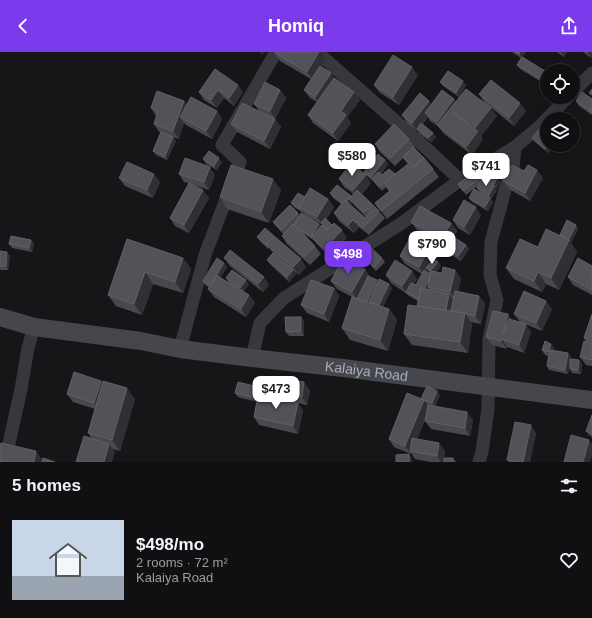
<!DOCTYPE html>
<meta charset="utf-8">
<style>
:root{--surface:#101012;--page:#19191b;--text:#f1f3f6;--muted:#9c9d9f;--line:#303032;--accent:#7c3aed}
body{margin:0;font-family:Helvetica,sans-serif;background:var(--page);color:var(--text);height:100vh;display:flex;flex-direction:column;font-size:15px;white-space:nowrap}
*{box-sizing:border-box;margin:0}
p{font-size:13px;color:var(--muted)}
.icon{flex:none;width:22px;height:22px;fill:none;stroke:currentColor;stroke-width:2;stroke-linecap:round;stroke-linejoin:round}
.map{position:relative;height:410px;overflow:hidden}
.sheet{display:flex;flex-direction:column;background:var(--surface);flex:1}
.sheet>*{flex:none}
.buttons{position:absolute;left:540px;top:12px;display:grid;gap:8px}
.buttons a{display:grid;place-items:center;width:40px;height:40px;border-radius:50%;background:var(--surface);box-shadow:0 4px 16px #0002,0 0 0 1px var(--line);font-size:20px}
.price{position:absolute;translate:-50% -34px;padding:0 9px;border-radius:8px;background:#fff;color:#222;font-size:13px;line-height:26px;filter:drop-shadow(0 1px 2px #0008)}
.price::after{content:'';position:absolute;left:50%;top:24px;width:12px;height:9px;margin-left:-6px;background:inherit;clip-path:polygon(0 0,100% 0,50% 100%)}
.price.selected{background:var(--accent);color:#fff}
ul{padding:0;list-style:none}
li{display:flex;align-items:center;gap:12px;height:100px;padding:0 12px}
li+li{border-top:1px solid var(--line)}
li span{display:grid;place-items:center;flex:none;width:112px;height:80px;border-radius:0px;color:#555}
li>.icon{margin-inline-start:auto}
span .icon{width:48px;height:48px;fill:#fffc;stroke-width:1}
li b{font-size:17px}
h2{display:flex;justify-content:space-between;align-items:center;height:48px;padding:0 12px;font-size:17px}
header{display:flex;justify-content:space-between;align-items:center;height:52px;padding:0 12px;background:var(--accent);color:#fff;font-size:18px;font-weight:600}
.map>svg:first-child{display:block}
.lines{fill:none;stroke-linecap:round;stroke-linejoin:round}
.street{stroke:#37383d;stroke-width:13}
.secondary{stroke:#45474d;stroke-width:18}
.wall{fill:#47494d;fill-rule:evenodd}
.shaded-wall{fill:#2f3033}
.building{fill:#525359;stroke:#5f6168}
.labels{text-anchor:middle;stroke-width:3;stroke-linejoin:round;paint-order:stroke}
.street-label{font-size:14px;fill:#a8adb8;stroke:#111113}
</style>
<header><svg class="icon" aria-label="back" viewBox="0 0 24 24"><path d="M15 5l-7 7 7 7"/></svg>Homiq<svg class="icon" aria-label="share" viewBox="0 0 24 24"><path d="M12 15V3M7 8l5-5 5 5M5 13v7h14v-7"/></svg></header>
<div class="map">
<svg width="592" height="410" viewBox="0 0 592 410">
<rect width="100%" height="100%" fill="#161618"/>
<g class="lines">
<path class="street" d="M317,0l109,96 34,32
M573,40l19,-19
M180,297l25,-94 35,-93 -18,-17 54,-93
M252,306l8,-35 24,-25 118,-75 58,-43 55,-33 24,-20 29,-30
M0,405l8,-9 13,-59 7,-41 6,-21
M479,410l3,-10 6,-43 1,-70 8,-39 -7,-25 1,-33 17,-63 5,-11 2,-21"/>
<path class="secondary" id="s1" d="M0,265l34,10 107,14 39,8 72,9 91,10 249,32"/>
</g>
<path class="wall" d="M512,0h14l-4,5 23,14 2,2v4l-4,6 -23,-14 -3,-4 4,-7z
M557,0h10l-3,5z
M583,0h9l-1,6z
M275,1l50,6 -4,7 14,13 19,13 6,8 -13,17 4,6 -13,18 -25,-18 -5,-8 9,-13 -7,-4 -6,-8 7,-11 -31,-18z
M215,17l28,23 -9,14 -10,-8 -7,10 -13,-8 -5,-8z
M418,23l-19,30 -20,-13 -5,-7z
M440,30l26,3 -7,12 -16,-11z
M280,38l6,8 -11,21 6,8 -11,22 -33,-17 -6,-8 28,-13 -5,-7z
M479,42l47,17 -12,15 -30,-24z
M454,47l2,3 41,14 -16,20 2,3 -11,16 -29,-22 -5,-7 -8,-5 -2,-4 -5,7 13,13 -5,5 -12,-9 -1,-3 -1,1 -10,-8 -5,-8 27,-14 2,3z
M592,47v16l-13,-9 -3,-5z
M184,49l3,4 30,6 5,8 -10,20 -26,-14 -2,-2 -5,16 -11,-4 5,2 3,4 -9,19 -11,-5 -3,-4 8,-19h-2l-5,-8 2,-8 -5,-8z
M532,86l15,7h8l-7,8 -13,-11z
M409,87l6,8 -1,1 19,21 6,8 -52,42 -12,-16 14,-12 -3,-4 -4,4 -8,-9 -7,-6 -3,-4 21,-12 3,4 -7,10 1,1 13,-1 16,-6h1l-6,-6 -3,-4 -8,8 -15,-14 -5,-8z
M203,107l19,3 -5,8 -11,-6z
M483,115l5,6 -3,-4 19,1 -6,9 2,3 -3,6 -3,-1 3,3 -6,9 -1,-1 3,4 -5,9 -16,-9 -3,-4 11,-6 -3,-4 1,-2 -12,9 -8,-11 17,-12 7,8 4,2 -1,-2 -1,1 -7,-9z
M524,119l19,7 -13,23 -21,-12 -6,-8z
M179,122l36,1 -6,15 -18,-6 18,14 -20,35 -14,-7 -5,-8 19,-35 -5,-1z
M119,126l41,4 -7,16 -28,-12z
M339,127l32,4 -9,11 17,17 6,7 -16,17 -10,-8 -5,6 -15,-12 -5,-8 7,-9 -8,-6 -3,-5 21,4 3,-3 -10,-7zM352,150l3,4 11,11 -1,1 -15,-13z
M281,138l-12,33 -42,-14 -7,-12z
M305,145l23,2 6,8 -8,13 21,18 -17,19 -13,-13 -3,-4 -10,-6 11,12 6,8 -11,11 -23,-21 -5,-8 1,-2 -7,-8 -3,-4 25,-9 1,3 22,10 2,-1 -18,-10 -2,-2 -9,-6 -3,-4z
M481,163l-11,20 -12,-7 -5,-8z
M411,170l40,1 6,8 -9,16 -31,-17z
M576,173l2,4 -7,14 6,9 -18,38 -13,-6 -4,8 -28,-13 -8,-11 32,-21 24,-10 -2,-2z
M257,185l49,30 -7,8 -6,-5 3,4 -7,8 -19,-18 -3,-4 6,-7 -4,-5 -1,1 -8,-8z
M127,187l56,19 8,11 -8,24 -30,-9 -11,31 -26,-9 -8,-11z
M31,188l3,4 -2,8 -20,-4 -3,-4z
M423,191l10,1 3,4 -3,4 -4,-3 5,8 -2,4 6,1 3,4 -5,6 25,6 -3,14 21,4 6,8 -4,20 -10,-2 1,2 -4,29 -56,-8 -8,-11 14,-28h-1l1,-5 -9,-5 -2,-2 -16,-11 -5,-8 31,4 -3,5 2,1 6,-11 -17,-10 -5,-8 29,-7 -3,-2zM427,217l3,5 -4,-3z
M466,193l3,4 -8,12 -11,-7 -3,-4z
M0,199l7,1 3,4 -2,14h-8z
M360,201l22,5 3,4 -9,9 -13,-14z
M224,206l45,27 -6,7 -33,-26z
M592,214v29l-19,-10 -5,-8z
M227,215l-7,11 14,8 -5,-3 -3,-5 23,6 -6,8 6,3 6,8 -9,14 -32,-20 -6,-8 1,-2 -4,-2 -2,-4z
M365,217l5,8 8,5 11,2 3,4 -9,19 6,2 8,11 -9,31 -38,-11 -8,-12 10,-31 -15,-8 -6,-8z
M334,236l5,8 -10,26 -22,-9 -6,-8z
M552,257l-10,22 -22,-9 -6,-8z
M508,262l3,5 20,13 -7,21 -17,-6v2l-15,-4 -6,-8z
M592,262v52l-6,-1 -6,-8 6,-16 -2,-3z
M301,265l3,4v15h-15l-3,-4z
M554,296l-1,2 15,3 3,4 -3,17 -19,-4 -2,-4 1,-10 -4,-2 -2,-4z
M579,308l3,4 -1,10 -9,-1 -2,-4z
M101,329l1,2 33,16 -15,52 -8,-2 3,3 -23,-13 -4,-6 7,-24 -22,-7 -6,-8z
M258,335l1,1 51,2 -3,15 -9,-2 5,8 -5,23 -39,-9 -5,-8 3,-15 -19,-5 -3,-4z
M440,343l-5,11 38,14 -3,16 -39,-7 -6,-8 1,-3 -9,21 22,4 6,8 -1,7h9l3,4h-12v-3l-1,3h-13l-15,-3 -4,-6v1l-17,-7 -5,-8 32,-40z
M592,363v22l-3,-2 -3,-4z
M536,381l-6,29h-21l-2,-2z"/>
<path class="shaded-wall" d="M260,0h4l-2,3z
M319,0h2l4,7 -12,21 -6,-8z
M520,0h6l-4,6 -3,-4z
M561,0h6l-3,5z
M587,0h5v4l-1,2z
M412,15l6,8 -19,30 -6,-8z
M545,19l2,2v4l-4,6 -2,-4z
M331,21l5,8 -16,24 -5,-8z
M463,29l3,4 -7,12 -3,-4z
M238,33l5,7 -9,14 -5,-8z
M218,38l6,8 -7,10 -6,-8z
M280,38l6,8 -11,21 -5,-8z
M354,40l6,8 -13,17 4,6 -13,18 -5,-8 8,-22z
M454,47l5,8 -9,2 4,6 -13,13 -4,-6z
M184,49l6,8 -10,8 4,6 -5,16 -6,-8z
M429,49l6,8 -10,4 3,4 -10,13 -1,-1 1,1 -1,1 -5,-8z
M520,51l6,8 -12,15 -5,-8z
M491,56l6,8 -16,20 2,3 -11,16 -6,-8 8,-18z
M217,59l5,8 -10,20 -6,-8z
M275,67l6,8 -11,22 -6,-8z
M433,81l3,4 -5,5 -3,-4z
M173,85l3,4 -9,19 -2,-4z
M548,93h7l-7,8 -3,-4z
M219,106l3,4 -5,8 -3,-4z
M385,108l3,4 -14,17 -3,-4z
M501,114l3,4 -6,9 -2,-4z
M210,115l5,8 -6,15 -5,-8z
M537,118l6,8 -13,23 -5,-8z
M154,122l6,8 -7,16 -6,-8z
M366,123l5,8 -13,15 -5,-8z
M497,126l3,4 -3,6 -3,-4z
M273,127l8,11 -12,33 -8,-11z
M494,134l3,4 -6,9 -2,-4z
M203,138l6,8 -20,35 -5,-8z
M351,144l-2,3 3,3 -6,7 -2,-4z
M490,146l3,4 -5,9 -3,-4z
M328,147l6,8 -11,18 -2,-2 2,2 -6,-8z
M476,155l5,8 -11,20 -6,-8z
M353,168l6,7 -5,6 -6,-8z
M451,171l6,8 -9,16 -6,-8z
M319,172l3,4 -11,9 3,3 -3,-4z
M576,173l2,4 -7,14 -2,-4z
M342,178l5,8 -17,19 -6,-8z
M31,188l3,4 -2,8 -3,-4z
M569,188l8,12 -18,38 -8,-12z
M433,192l3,4 -3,4 -3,-4z
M466,193l3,4 -8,12 -3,-5z
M429,197l5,8 -7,12 -1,-1 1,1 -3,6 -5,-8z
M7,200l3,4 -2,14 -2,-4z
M183,206l8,11 -8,24 -8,-11z
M301,207l5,8 -7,8 -6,-8z
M438,210l3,4 -8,9 -3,-4z
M224,211l3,4 -14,23 -3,-4z
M365,217l5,8 -13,22 -5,-7z
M293,218l3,4 -7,8 -2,-5z
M455,218l6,8 -5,22 -6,-8z
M412,219l5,8 -9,14 -2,-1 -4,-6z
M145,220l8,12 -11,31 -8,-11z
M538,220l8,12 -4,8 -8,-11z
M432,222l-4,13 1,2 -8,14 -3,-4z
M264,225l5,8 -6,7 -5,-8z
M246,228l3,4 -6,8 -3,-4z
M377,228l3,5 -9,18h-5z
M389,232l3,4 -11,23 -3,-4z
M334,236l5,8 -10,26 -5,-8z
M449,242l6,8 -2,10 -7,-1z
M249,243l6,8 -9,14 -5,-8z
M479,244l6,8 -4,20 -6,-8z
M546,249l6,8 -10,22 -6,-8z
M389,257l8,11 -9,31 -8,-11z
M465,261l7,11 -4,29 -8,-11z
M508,262l5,8 -10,12z
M301,265l3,4v15l-3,-5z
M526,272l5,8 -7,21 -5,-8z
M502,287l5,8v2l-6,-8z
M551,292l3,4 -4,8 -2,-4z
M568,301l3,4 -3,17 -3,-4z
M579,308l3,4 -1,10 -3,-4z
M101,329l6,8 -7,22 -6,-8z
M304,330l6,8 -3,15 -5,-8z
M258,335l2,3h-1l2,3 -2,9 -3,-4z
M127,336l8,11 -15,52 -8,-11z
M437,339l3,4 -5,12 -3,-4z
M424,348l6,8 -18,44 -2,-1 1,3 -6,-8z
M298,351l5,8 -5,23 -5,-8z
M467,360l6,8 -3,16 -5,-8z
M531,373l5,8 -6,29h-7z
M589,388l3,4v12l-2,6h-7z
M439,391l6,8 -2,11h-2l-4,-6z
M109,392l6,8 -3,10h-8z
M36,399l8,11h-10z
M409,402l3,5v3h-3z"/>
<path class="building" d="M275,0h44l-12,20 -32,-19z
M515,0h5l-1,2z
M393,3l19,12 -19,30 -19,-12z
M522,5l23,14 -4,8 -24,-14z
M320,14l11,7 -16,24 -11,-7z
M215,17l23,16 -9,13 -11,-8 -7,10 -12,-8z
M448,19l15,10 -7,12 -16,-11z
M334,26l20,14 -13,19 5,4 -13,18 -25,-18z
M491,28l29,23 -11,15 -30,-24z
M265,30l15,8 -10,21 -16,-7z
M466,37l25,19 -17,21 4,2 -12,16 -29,-22 12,-15 20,15 -19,-16z
M592,37v6l-3,-2z
M442,38l12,9 -17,23 -12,-9z
M157,39l27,10 -11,30 -19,-7 4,-13 -7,-3z
M582,40l10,7v8l-3,3 -13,-9z
M420,41l9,8 -17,22 -10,-8z
M191,45l26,14 -11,20 -26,-14z
M242,51l33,16 -11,22 -33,-17z
M592,55v6l-3,-2z
M553,62l6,5h-10z
M547,70v5l-2,-2z
M421,71l12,10 -5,5 -11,-9z
M394,72l15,15 -19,19 -15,-14z
M541,75l6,5v13h1l-3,4 -13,-11z
M161,80l12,5 -8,19 -12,-5z
M413,95l11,11 -11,9 -10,-10z
M209,99l10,7 -5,8 -11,-7z
M378,102l7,6 -14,17 -7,-5z
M185,106l25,9 -6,15 -25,-8z
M424,106l9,11 -52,42 -6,-8 15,-12 -6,-8 24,-19 3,4z
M491,108l10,6 -5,9 -11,-6z
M127,110l27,12 -7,16 -28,-12z
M351,111l15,12 -13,15 -14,-11z
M231,113l42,14 -12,33 -41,-15z
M512,113l12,6 4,-6 9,5 -12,23 -22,-12z
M483,115l4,5 -6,4 -4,-4z
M389,117l6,5 -16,13 -7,-9 7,-6 3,3z
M475,120l5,6 -17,13 -5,-7z
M488,121l9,5 -3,6 -10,-5z
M482,127l12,7 -5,9 -12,-7z
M189,131l14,7 -19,35 -14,-7z
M337,133l14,11 -5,6 -1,-2 -3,3 -12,-10z
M310,136l18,11 -11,18 -18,-10z
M474,137l16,9 -5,9 -16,-9z
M357,138l22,21 -16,17 -10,-8 -5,5 -14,-12 11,-13 20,18 6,-7 -3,-3 -4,4 -15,-13z
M298,141l7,4 -6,10 1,2 -9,-6z
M464,148l12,7 -12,20 -11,-7z
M290,153l8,8 -17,17 -8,-8z
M420,154l31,17 -9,16 -31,-17z
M301,161l18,11 -8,12 -14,-8 -3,-3z
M325,166l7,7 -4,4 -7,-6z
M567,168l9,5 -7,14 -9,-4z
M334,171l8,7 -18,19 -13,-12 11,-12 5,5z
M293,172l22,22 -11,11 -22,-21z
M265,176l9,8 -8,9 -9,-8z
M546,177l23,11 -18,38 -13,-6 -4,9 -28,-13 14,-29 18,8z
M11,184l20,4 -2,8 -20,-4z
M274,184l27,23 -8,8 -27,-23z
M410,186l19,11 -10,18 -19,-11z
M455,186l11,7 -8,11 -11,-6z
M127,187l56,19 -8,24 -30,-10 -11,32 -26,-9z
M426,187l7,5 -3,4 -7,-5z
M368,193l14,13 -8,9 -14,-14z
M230,198l34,27 -6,7 -34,-26z
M0,199l7,1 -1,14h-6z
M273,201l20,17 -6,7 -20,-17z
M217,206l7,5 -14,23 -7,-5z
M343,206l22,11 -13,23 -21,-11z
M578,206l14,8v24l-24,-13z
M434,207l4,3 -8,9 -4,-3z
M395,208l17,11 -10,15 -16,-11z
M443,215l12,3 -5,22 -22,-5 3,-16 11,2z
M232,218l14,10 -6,8 -14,-10z
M424,218l6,4v4l-6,11 -3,-1 -2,9 -1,2 -12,-7 5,-9 5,2z
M216,223l33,20 -8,14 -33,-20z
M368,224l9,4 -10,22 -10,-3z
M379,227l10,5 -10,21 -10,-3z
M311,228l23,8 -10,26 -23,-9z
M421,236l28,6 -3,16 -29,-4z
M455,239l24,5 -4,20 -9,-2 -1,-1 -14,-2z
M524,239l22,10 -10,22 -22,-9z
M352,245l37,12 -9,31 -38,-12z
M408,253l57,8 -5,29 -56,-8z
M493,259l15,3 -5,20 6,-15 17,5 -7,21 -17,-6 -1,2 -15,-4z
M592,262v27l-8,-3z
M285,265h16v14l-15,1z
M545,289l6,3 -3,8 -6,-2z
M584,289l8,2v17l-12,-3z
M550,298l18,3 -3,17 -18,-4z
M570,307l9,1 -1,10 -8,-1z
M74,320l27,9 -7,22 -27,-9z
M261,324l43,6 -2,15 -43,-7z
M103,329l24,7 -15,52 -24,-7z
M238,330l20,5 -2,11 -21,-5z
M427,334l10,5 -5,12 -11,-4z
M407,341l17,7 -19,46 -16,-7z
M258,343l40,8 -5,23 -39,-9z
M428,353l39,7 -2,16 -40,-7z
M592,363v19l-6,-3z
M515,370l16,3 -8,37h-5l-11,-2z
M571,383l18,5 -6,22h-19z
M84,384l25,8 -5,18h-28z
M412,386l27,5 -2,13 -27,-5z
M1,391l35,8 -2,11h-34v-15z
M409,402v8h-13v-7z
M43,406l12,4h-13z
M444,406h9v4h-9z"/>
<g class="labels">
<g class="street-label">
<text dy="5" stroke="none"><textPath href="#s1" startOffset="371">Kalaiya Road</textPath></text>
</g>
</g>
</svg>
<div class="buttons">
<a><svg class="icon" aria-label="locate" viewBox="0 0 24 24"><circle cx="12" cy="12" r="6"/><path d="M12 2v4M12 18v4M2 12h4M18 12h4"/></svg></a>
<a><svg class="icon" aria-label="layers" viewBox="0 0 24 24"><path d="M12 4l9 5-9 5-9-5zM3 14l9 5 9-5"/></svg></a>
</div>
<b class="price" style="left:352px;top:125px">$580</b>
<b class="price" style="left:486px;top:135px">$741</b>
<b class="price" style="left:432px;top:213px">$790</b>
<b class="price selected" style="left:348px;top:223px">$498</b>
<b class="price" style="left:276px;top:358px">$473</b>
</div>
<section class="sheet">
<h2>5 homes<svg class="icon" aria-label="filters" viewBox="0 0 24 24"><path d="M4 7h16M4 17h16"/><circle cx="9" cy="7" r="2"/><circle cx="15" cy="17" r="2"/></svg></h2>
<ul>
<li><span style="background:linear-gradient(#c9d6e8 70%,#9aa5b1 0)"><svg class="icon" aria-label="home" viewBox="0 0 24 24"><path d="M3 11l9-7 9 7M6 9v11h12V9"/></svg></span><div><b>$498/mo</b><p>2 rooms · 72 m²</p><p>Kalaiya Road</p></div><svg class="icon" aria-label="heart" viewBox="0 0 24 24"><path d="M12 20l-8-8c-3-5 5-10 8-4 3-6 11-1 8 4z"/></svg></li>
</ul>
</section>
